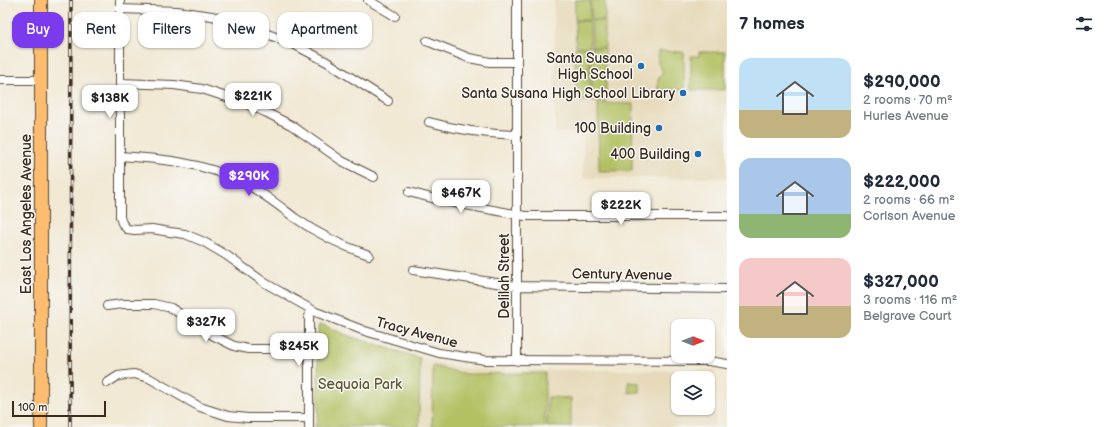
<!DOCTYPE html>
<meta charset="utf-8">
<style>
:root{--surface:#fff;--page:#f6f6f7;--text:#1f2937;--muted:#747a83;--accent:#7c3aed}
body{margin:0;font-family:"Balsamiq Sans",sans-serif;background:var(--page);color:var(--text);height:100vh;display:flex;flex-direction:column;font-size:15px;white-space:nowrap}
*{box-sizing:border-box;margin:0}
p{font-size:13px;color:var(--muted)}
.icon{flex:none;width:22px;height:22px;fill:none;stroke:currentColor;stroke-width:2;stroke-linecap:round;stroke-linejoin:round}
.map{position:relative;flex:1;overflow:hidden}
.drawer{display:flex;flex-direction:column;background:var(--surface);width:380px}
.drawer>*{flex:none}
.top-card{position:absolute;left:12px;top:12px;width:380px;height:36px;display:flex;gap:8px}
.needle{width:26px;rotate:90deg}
.buttons{position:absolute;left:671px;top:319px;display:grid;gap:8px}
.buttons a{display:grid;place-items:center;width:44px;height:44px;border-radius:8px;background:var(--surface);box-shadow:0 1px 3px #0004;font-size:20px}
.scale{position:absolute;left:12px;bottom:10px;width:94px;box-sizing:border-box;padding-left:4px;border:2px solid #3b2a1e;border-top:0;font-size:11px;line-height:14px;white-space:nowrap;color:#3b2a1e;-webkit-text-stroke:3px #f6f6f2;paint-order:stroke}
.price{position:absolute;translate:-50% -34px;padding:0 9px;border-radius:8px;background:#fff;color:#222;font-size:13px;line-height:26px;filter:drop-shadow(0 1px 2px #0008)}
.price::after{content:'';position:absolute;left:50%;top:24px;width:12px;height:9px;margin-left:-6px;background:inherit;clip-path:polygon(0 0,100% 0,50% 100%)}
.price.on{background:var(--accent);color:#fff}
ul{padding:0;list-style:none}
li{display:flex;align-items:center;gap:12px;height:100px;padding:0 12px}
li span{display:grid;place-items:center;flex:none;width:112px;height:80px;border-radius:12px;color:#555}
li>.icon{margin-inline-start:auto}
span .icon{width:48px;height:48px;fill:#fffc;stroke-width:1}
li b{font-size:17px}
h2{display:flex;justify-content:space-between;align-items:center;height:48px;padding:0 12px;font-size:17px}
.chip{padding:0 14px;border-radius:12px;background:var(--surface);box-shadow:0 1px 3px #0004;font-size:14px;line-height:36px}
.chip.on{background:var(--accent);color:#fff}
main{display:flex;flex:1;min-height:0}
.map>svg:first-child{display:block}
.built{fill:#e7daba;fill-rule:evenodd}
.green{fill:#b3c164;stroke:#777641}
.lines{fill:none;stroke-linecap:round;stroke-linejoin:round}
.minor-casing{stroke:#564739;stroke-width:10}
.primary-casing{stroke:#564739;stroke-width:14}
.minor{stroke:#fff;stroke-width:8}
.primary{stroke:#fcbd6f;stroke-width:12}
.rail-casing{stroke:#3b2a1e;stroke-width:3.5}
.rail{stroke:#f6f6f2;stroke-width:2;stroke-dasharray:6;stroke-linecap:butt}
.poi-dot{fill:#1f6fb2;stroke:#f6f6f2;stroke-width:1.5}
.labels{text-anchor:middle;stroke-width:3;stroke-linejoin:round;paint-order:stroke}
.poi-label{font-size:14px;fill:#3b2a1e;stroke:#f6f6f2;text-anchor:end}
.street-label{font-size:14px;fill:#3b2a1e;stroke:#f6f6f2}
.park-label{font-size:14px;fill:#5f5733;stroke:#f6f6f2}
</style>
<main>
<div class="map">
<svg width="727" height="427" viewBox="0 0 727 427">
<rect width="100%" height="100%" fill="#f6f6f2"/>
<filter id="ink" filterUnits="userSpaceOnUse"><feTurbulence type="fractalNoise" baseFrequency=".025" numOctaves="2"/><feDisplacementMap in="SourceGraphic" scale="8" xChannelSelector="R" yChannelSelector="G"/><feConvolveMatrix kernelMatrix="1 2 1 2 8 2 1 2 1" color-interpolation-filters="sRGB"/></filter>
<filter id="wash" filterUnits="userSpaceOnUse"><feTurbulence type="fractalNoise" baseFrequency=".012" numOctaves="4" result="noise"/><feDisplacementMap in="SourceGraphic" scale="16" xChannelSelector="R" yChannelSelector="G"/><feGaussianBlur stdDeviation="0.9" result="paint"/><feColorMatrix in="noise" values="0 0 0 0 0 0 0 0 0 0 0 0 0 0 0 0 0 1.4 0 .05"/><feComposite in="paint" operator="in"/></filter>
<g filter="url(#wash)">
<rect width="100%" height="100%" fill="#f2e9d5"/>
<path class="built" d="M554,0h173v178h-144v-46h-24l-4,1z
M420,358l36,9 27,3h232v57h-296zM678,378h30v30h-30z"/>
<path class="green" d="M575,0h15v20h-15z
M591,0h14v20h-14z
M575,21h15v26h-14z
M592,21h13v26h-13z
M575,48h14l1,26h-15z
M591,48h14v26h-14z
M658,51l25,1 1,1v36l-1,1h-25v-11c6,-5 5,-11 0,-15z
M699,52h26v38h-34v-34h8z
M576,75h14v26h-14z
M592,75h14v26h-14z
M598,103l35,1 -1,67h-33z
M319,325h5l25,11 71,22 -1,69h-104l3,-12v-87z
M433,366l33,8 79,-1v54h-113z
M628,382l12,1v9l-11,1z
M548,397l23,1v29h-24z"/>
</g>
<g filter="url(#ink)">
<g class="lines">
<defs>
<path id="minor" d="M120,0v217l2,6 5,6 8,1 17,-1 18,3 15,2 19,8 22,13 39,28 51,29 49,19 74,22 46,7 224,1 18,3
M368,0l27,16
M121,9l56,2 35,5 53,17 30,12 32,17 61,39
M427,41l42,17 21,4h27
M0,80h41
M120,83l54,2 28,4 43,14 20,9 26,13 51,36 32,16
M429,122c29,8 58,12 88,13
M120,156c43,3 82,6 122,26 19,9 36,23 53,36 23,16 47,28 74,37
M409,192l30,8 86,16h202
M413,270l103,16 211,3
M107,306l15,-2h32l17,4 43,28 20,10 14,3h61
M517,361v-361
M107,383l11,-7 16,-2 15,4 51,29 28,9 20,2h61
M309,427v-109l1,-9"/>
<path id="primary" d="M41,0v427"/>
</defs>
<use href="#minor" class="minor-casing"/>
<use href="#primary" class="primary-casing"/>
<use href="#minor" class="minor"/>
<use href="#primary" class="primary"/>
<defs>
<path id="rail" d="M70,427l1,-427"/>
</defs>
<use href="#rail" class="rail-casing"/>
<use href="#rail" class="rail"/>
</g>
</g>
<g class="poi-dot">
<circle cx="641" cy="66" r="4"/>
<circle cx="683" cy="93" r="4"/>
<circle cx="659" cy="128" r="4"/>
<circle cx="698" cy="154" r="4"/>
</g>
<g class="labels">
<g class="poi-label">
<text x="633" y="63">Santa Susana<tspan x="633" dy="16">High School</tspan></text>
<text x="675" y="98">Santa Susana High School Library</text>
<text x="651" y="133">100 Building</text>
<text x="690" y="159">400 Building</text>
</g>
<g class="street-label">
<text transform="translate(26 214) rotate(-90)" y="5">East Los Angeles Avenue</text>
<text transform="translate(622 274) rotate(1)" y="5">Century Avenue</text>
<text transform="translate(504 276) rotate(-90)" y="5">Delilah Street</text>
<text transform="translate(417 332) rotate(15)" y="5">Tracy Avenue</text>
</g>
<g class="park-label">
<text x="360" y="389">Sequoia Park</text>
</g>
</g>
</svg>
<div class="buttons">
<a><svg class="needle" viewBox="-14 -14 28 28"><path d="M0-13l5 13h-10z" fill="#e53935"/><path d="M0 13l5-13h-10z" fill="#747a83"/></svg></a>
<a><svg class="icon" aria-label="layers" viewBox="0 0 24 24"><path d="M12 4l9 5-9 5-9-5zM3 14l9 5 9-5"/></svg></a>
</div>
<div class="scale">100 m</div>
<b class="price" style="left:253px;top:117px">$221K</b>
<b class="price" style="left:110px;top:119px">$138K</b>
<b class="price on" style="left:249px;top:197px">$290K</b>
<b class="price" style="left:461px;top:214px">$467K</b>
<b class="price" style="left:621px;top:226px">$222K</b>
<b class="price" style="left:206px;top:343px">$327K</b>
<b class="price" style="left:299px;top:367px">$245K</b>
<div class="top-card">
<a class="chip on">Buy</a>
<a class="chip">Rent</a>
<a class="chip">Filters</a>
<a class="chip">New</a>
<a class="chip">Apartment</a>
</div>
</div>
<section class="drawer">
<h2>7 homes<svg class="icon" aria-label="filters" viewBox="0 0 24 24"><path d="M4 7h16M4 17h16"/><circle cx="9" cy="7" r="2"/><circle cx="15" cy="17" r="2"/></svg></h2>
<ul>
<li><span style="background:linear-gradient(#bfe0f5 65%,#c2b280 0)"><svg class="icon" aria-label="home" viewBox="0 0 24 24"><path d="M3 11l9-7 9 7M6 9v11h12V9"/></svg></span><div><b>$290,000</b><p>2 rooms · 70 m²</p><p>Hurles Avenue</p></div></li>
<li><span style="background:linear-gradient(#a9c7e8 70%,#8fb573 0)"><svg class="icon" aria-label="home" viewBox="0 0 24 24"><path d="M3 11l9-7 9 7M6 9v11h12V9"/></svg></span><div><b>$222,000</b><p>2 rooms · 66 m²</p><p>Corlson Avenue</p></div></li>
<li><span style="background:linear-gradient(#f6c9c9 60%,#c2b280 0)"><svg class="icon" aria-label="home" viewBox="0 0 24 24"><path d="M3 11l9-7 9 7M6 9v11h12V9"/></svg></span><div><b>$327,000</b><p>3 rooms · 116 m²</p><p>Belgrave Court</p></div></li>
</ul>
</section>
</main>
